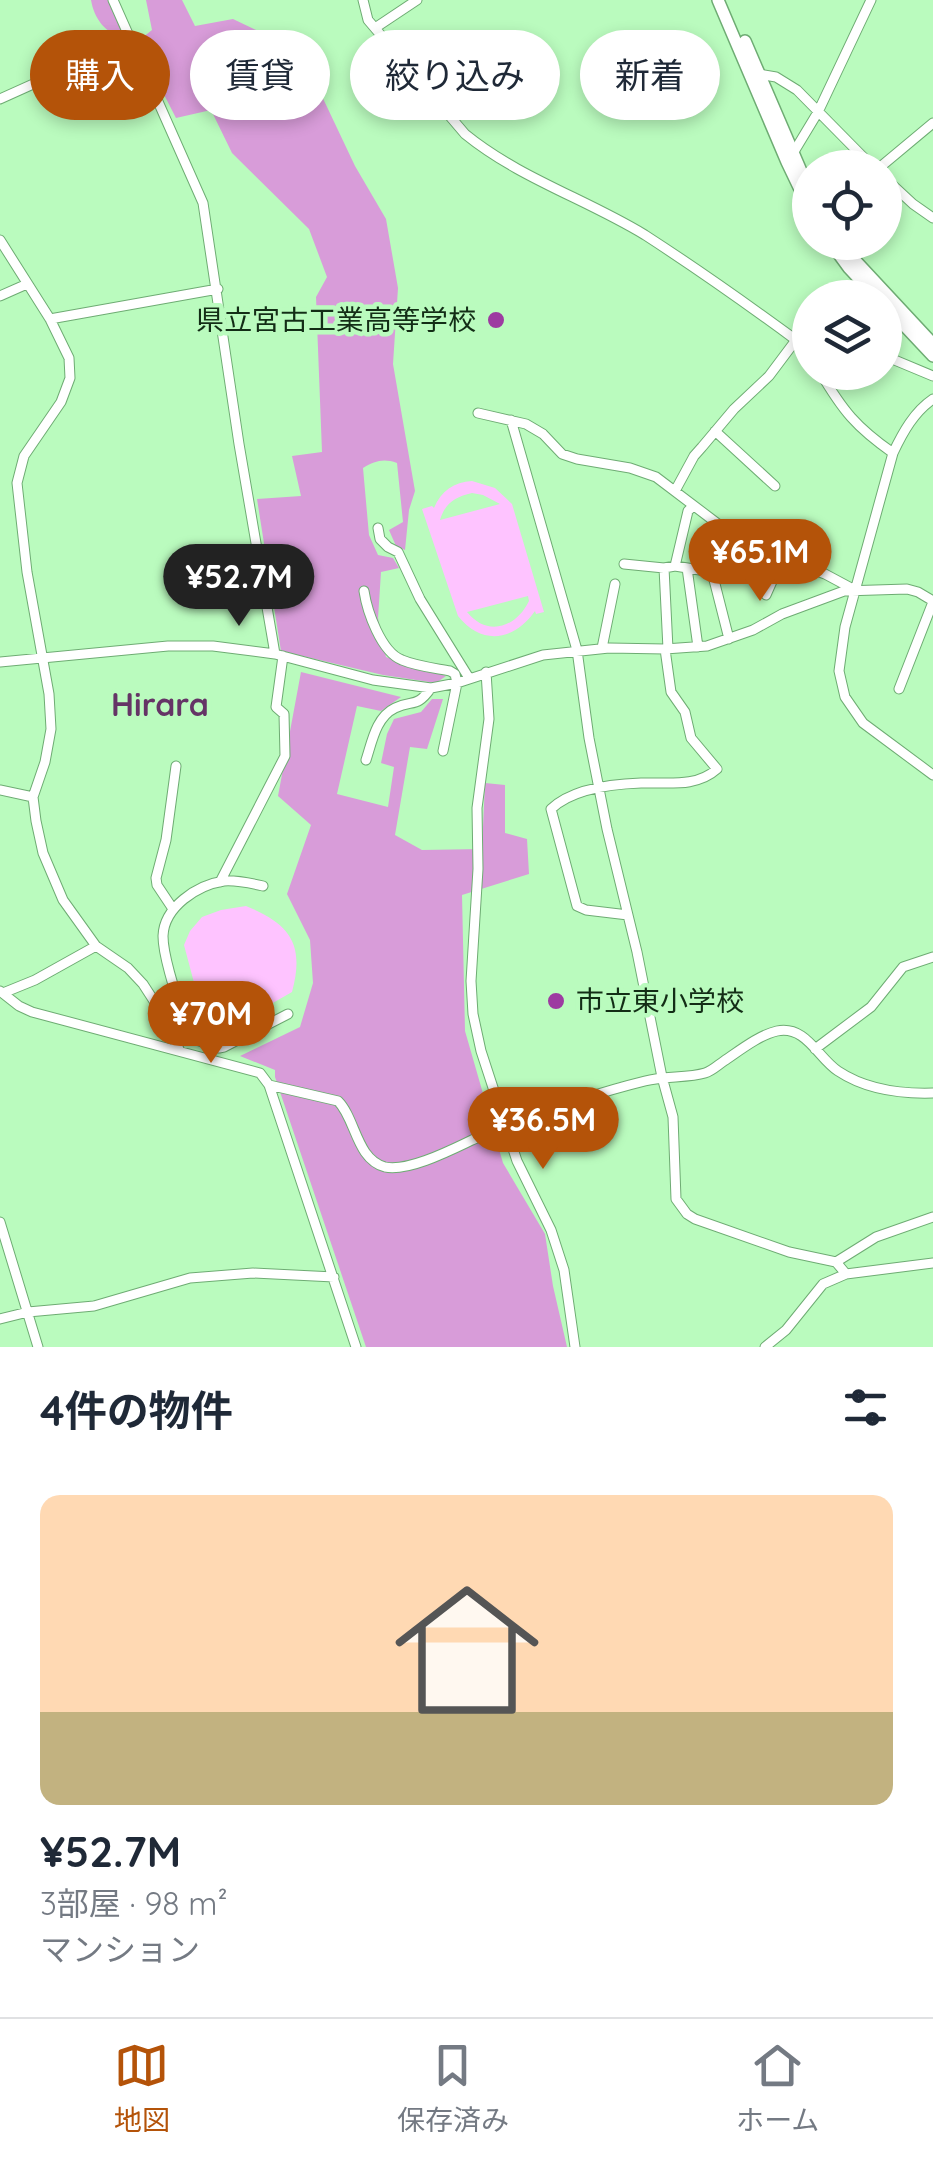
<!DOCTYPE html>
<html lang="ja">
<meta charset="utf-8">
<style>
:root{--surface:#fff;--page:#f6f6f7;--text:#1f2937;--muted:#747a83;--line:#e0e1e3;--accent:#b45309}
body{margin:0;font-family:Quicksand,"Noto Sans JP",sans-serif;background:var(--page);color:var(--text);height:100vh;display:flex;flex-direction:column;font-size:38px;white-space:nowrap}
*{box-sizing:border-box;margin:0}
p{font-size:32px;color:var(--muted)}
.icon{flex:none;width:55px;height:55px;fill:none;stroke:currentColor;stroke-width:2;stroke-linecap:round;stroke-linejoin:round}
.map{position:relative;height:1347px;overflow:hidden}
.sheet{display:flex;flex-direction:column;background:var(--surface);flex:1}
.sheet>*{flex:none}
.hud{position:absolute;left:30px;top:30px;width:875px;height:90px;display:flex;gap:20px}
.controls{position:absolute;left:792px;top:150px;display:grid;gap:20px}
.controls a{display:grid;place-items:center;width:110px;height:110px;border-radius:50%;background:var(--surface);box-shadow:0 5px 15px #0003;font-size:50px}
.price{position:absolute;translate:-50% -85px;padding:0 22px;border-radius:35px;background:var(--accent);color:#fff;font-size:32px;line-height:65px;filter:drop-shadow(0 2px 5px #0008)}
.price::after{content:'';position:absolute;left:50%;top:60px;width:30px;height:22px;margin-left:-15px;background:inherit;clip-path:polygon(0 0,100% 0,50% 100%)}
.price.selected{background:#222;color:#fff}
ul{padding:0;list-style:none}
li{display:grid;align-content:center;gap:20px;height:530px;padding:0 40px}
li+li{border-top:2px solid var(--line)}
li span{display:grid;place-items:center;height:310px;border-radius:20px;color:#555}
li>.icon{margin-inline-start:auto}
span .icon{width:180px;height:180px;fill:#fffc;stroke-width:1}
li b{font-size:42px}
h2{display:flex;justify-content:space-between;align-items:center;height:120px;padding:0 40px;font-size:42px}
.chip{padding:0 35px;border-radius:45px;background:var(--surface);box-shadow:0 5px 15px #0003;font-size:35px;line-height:90px}
.chip.selected{background:var(--accent);color:#fff}
.tabs{display:flex;justify-content:space-around;align-items:center;height:140px;border-top:2px solid var(--line);background:var(--surface);font-size:28px;color:var(--muted)}
.tabs a{display:grid;justify-items:center;gap:5px}
.tabs .selected{color:var(--accent)}
.map>svg:first-child{display:block}
.green{fill:#fec3ff;fill-rule:evenodd}
.forest{fill:#d89cd9}
.lines{fill:none;stroke-linecap:round;stroke-linejoin:round}
.minor-casing{stroke:#6eac73;stroke-width:11}
.major-casing{stroke:#6eac73;stroke-width:14}
.minor{stroke:#fff;stroke-width:9}
.major{stroke:#fff;stroke-width:11}
.poi-dot{fill:#9d3ba1;stroke:#bafbbe;stroke-width:4}
.labels{text-anchor:middle;stroke-width:9;stroke-linejoin:round;paint-order:stroke}
.poi-label{font-size:28px;fill:#132d16;stroke:#bafbbe;text-anchor:end}
.quarter-label{font-size:32px;font-weight:bold;fill:#653466;stroke:#bafbbe}
</style>
<div class="map">
<svg width="933" height="1347" viewBox="0 0 933 1347">
<rect width="100%" height="100%" fill="#bafbbe"/>
<path class="green" d="M472,481l23,7 17,16 32,108 -8,2 -1,-3c-21,30 -53,35 -77,5l-36,-107 10,-3 2,2c7,-17 20,-26 38,-27zM472,493l11,2 17,9 -60,16c5,-17 15,-23 32,-27zM528,596l1,5c-13,27 -42,36 -62,11z
M246,906c44,18 59,38 46,86l-68,39 -19,-7 -21,-79 6,-14 12,-14 19,-7z"/>
<path class="forest" d="M91,0h17l16,37c-19,-3 -30,-19 -33,-37z
M146,0h36l13,26 38,-7 96,46 -10,25 36,76 31,53 12,69 -5,76 22,127 -6,19 -4,40 -9,-4 -7,-16 14,-8 -6,-59c-14,-5 -22,-2 -34,5l6,67 9,20 15,3 6,10 -18,4 -3,46 8,39 60,19 -10,7 -53,-8 -102,-24 -24,-152 44,-3 -9,-40 30,-4 -6,-155 11,-20 -18,-48 -77,-76 -21,-43 -35,8 -39,-76 15,-12z
M301,672l100,25 -20,14 -24,-5 -20,88 51,13 6,-40 -13,-4 6,-29 7,-15 27,-7 11,-13h11l-16,50 -17,-2 -15,88 27,15 60,-1 3,-66 20,2v48l22,6 2,35 -67,21 3,136 38,132 42,71 8,52 14,61h-201l-91,-270v-7l-35,-14 60,-29 13,-44 -3,-43 -23,-46 24,-69 -33,-29z"/>
<g class="lines">
<defs>
<path id="minor" d="M113,0l90,203 36,241 36,210
M363,0l5,20 97,114c54,44 121,65 180,101 51,33 102,69 151,105l14,17
M375,28l42,-28
M758,74l18,3 21,13 77,78
M0,99l131,-59
M792,155l26,-43 53,-112
M879,168l54,-45
M885,178l28,26 20,14
M0,240l50,79 19,39 1,20 -9,24 -37,54 -7,27 10,89 22,122 2,35 -6,33 -12,35 3,24 7,32 20,47 33,46 32,22 15,16 11,17 26,50
M0,296l27,-12
M50,319l168,-30
M885,356l48,20
M820,372c23,39 36,55 73,81
M933,399c-19,13 -30,33 -40,54l-48,174 -6,44 6,26 18,26 70,52
M478,413l48,11 17,10 19,20 15,5 53,9 26,9 66,50 42,24 61,23 28,15
M511,420l66,230 12,88 18,91 30,123 25,125 11,40 3,82 11,15 8,5 94,33 47,10 10,12
M715,431l60,55
M675,491l19,-35 8,-9 32,-38 35,-33 27,-36 8,-4 6,2
M378,528l2,11 8,8 10,5 22,47 49,79
M624,564l40,4 11,-2 37,6 17,67
M675,566l13,-55 5,-5
M664,568l4,81
M687,568l11,79
M364,591c3,20 17,61 38,69 14,6 32,8 48,11l5,3 2,9 -14,68
M766,595l16,-36
M602,648l13,-64
M0,662l168,-16h45l62,8 98,26 58,8 26,-5 86,-28 66,-7 56,1 42,-3 46,-16 29,-16 62,-23 63,-2 11,3 15,9
M486,672l3,47 -12,89 1,61 -7,112 2,33 8,37 36,110 34,69 13,40 11,77
M899,689l34,-87
M366,760c6,-18 10,-43 29,-52 18,-9 21,1 36,-20
M0,790l33,7
M220,882l65,-126 -1,-42 -8,-7 7,-51
M263,886c-13,-3 -26,-6 -39,-5 -27,4 -60,26 -61,55 0,23 17,70 24,93l7,10 25,9 5,-1 64,-33
M173,909l-16,-24 -1,-7 10,-38 10,-74
M628,915l-42,-5 -9,-4 -26,-97c21,-20 62,-25 90,-26 26,-1 55,5 76,-14l-26,-31 -6,-26 -14,-20 -6,-43
M0,991l19,15 13,6 228,61 9,12 87,262
M3,993l32,-13 61,-34
M815,1049l56,-42 32,-40 30,-10
M269,1085l69,16c18,18 18,58 47,66 23,5 66,-17 87,-27 53,-22 116,-45 173,-59 19,-5 43,-3 60,-8 7,-2 13,-8 19,-12 15,-10 35,-26 53,-30 29,-6 41,27 61,40 27,18 63,23 95,22
M0,1222l38,125
M836,1262l40,-25 57,-20
M0,1319l28,-7 66,-6 96,-28 63,-5 81,4
M765,1347l21,-17 37,-46 23,-10 87,-11"/>
<path id="major" d="M718,0l69,162 23,48
M745,41l65,151
M830,242l19,26 28,30
M838,242l95,102
M885,305l48,51"/>
</defs>
<use href="#minor" class="minor-casing"/>
<use href="#major" class="major-casing"/>
<use href="#minor" class="minor"/>
<use href="#major" class="major"/>
</g>
<g class="poi-dot">
<circle cx="496" cy="320" r="10"/>
<circle cx="556" cy="1001" r="10"/>
</g>
<g class="labels">
<g class="poi-label">
<text x="476" y="330">県立宮古工業高等学校</text>
<text x="576" y="1011" text-anchor="start">市立東小学校</text>
</g>
<g class="quarter-label">
<text x="160" y="716">Hirara</text>
</g>
</g>
</svg>
<div class="controls">
<a><svg class="icon" aria-label="locate" viewBox="0 0 24 24"><circle cx="12" cy="12" r="6"/><path d="M12 2v4M12 18v4M2 12h4M18 12h4"/></svg></a>
<a><svg class="icon" aria-label="layers" viewBox="0 0 24 24"><path d="M12 4l9 5-9 5-9-5zM3 14l9 5 9-5"/></svg></a>
</div>
<b class="price" style="left:760px;top:604px">¥65.1M</b>
<b class="price selected" style="left:239px;top:629px">¥52.7M</b>
<b class="price" style="left:211px;top:1066px">¥70M</b>
<b class="price" style="left:543px;top:1172px">¥36.5M</b>
<div class="hud">
<a class="chip selected">購入</a>
<a class="chip">賃貸</a>
<a class="chip">絞り込み</a>
<a class="chip">新着</a>
</div>
</div>
<section class="sheet">
<h2>4件の物件<svg class="icon" aria-label="filters" viewBox="0 0 24 24"><path d="M4 7h16M4 17h16"/><circle cx="9" cy="7" r="2"/><circle cx="15" cy="17" r="2"/></svg></h2>
<ul>
<li><span style="background:linear-gradient(#ffd9b3 70%,#c2b280 0)"><svg class="icon" aria-label="home" viewBox="0 0 24 24"><path d="M3 11l9-7 9 7M6 9v11h12V9"/></svg></span><div><b>¥52.7M</b><p>3部屋 · 98 m²</p><p>マンション</p></div></li>
</ul>
</section>
<nav class="tabs">
<a class="selected"><svg class="icon" aria-label="map" viewBox="0 0 24 24"><path d="M3 6l6-2 6 2 6-2v14l-6 2-6-2-6 2zM9 4v14M15 6v14"/></svg>地図</a>
<a><svg class="icon" aria-label="saved" viewBox="0 0 24 24"><path d="M7 4h10v16l-5-4-5 4z"/></svg>保存済み</a>
<a><svg class="icon" aria-label="home" viewBox="0 0 24 24"><path d="M3 11l9-7 9 7M6 9v11h12V9"/></svg>ホーム</a>
</nav>
